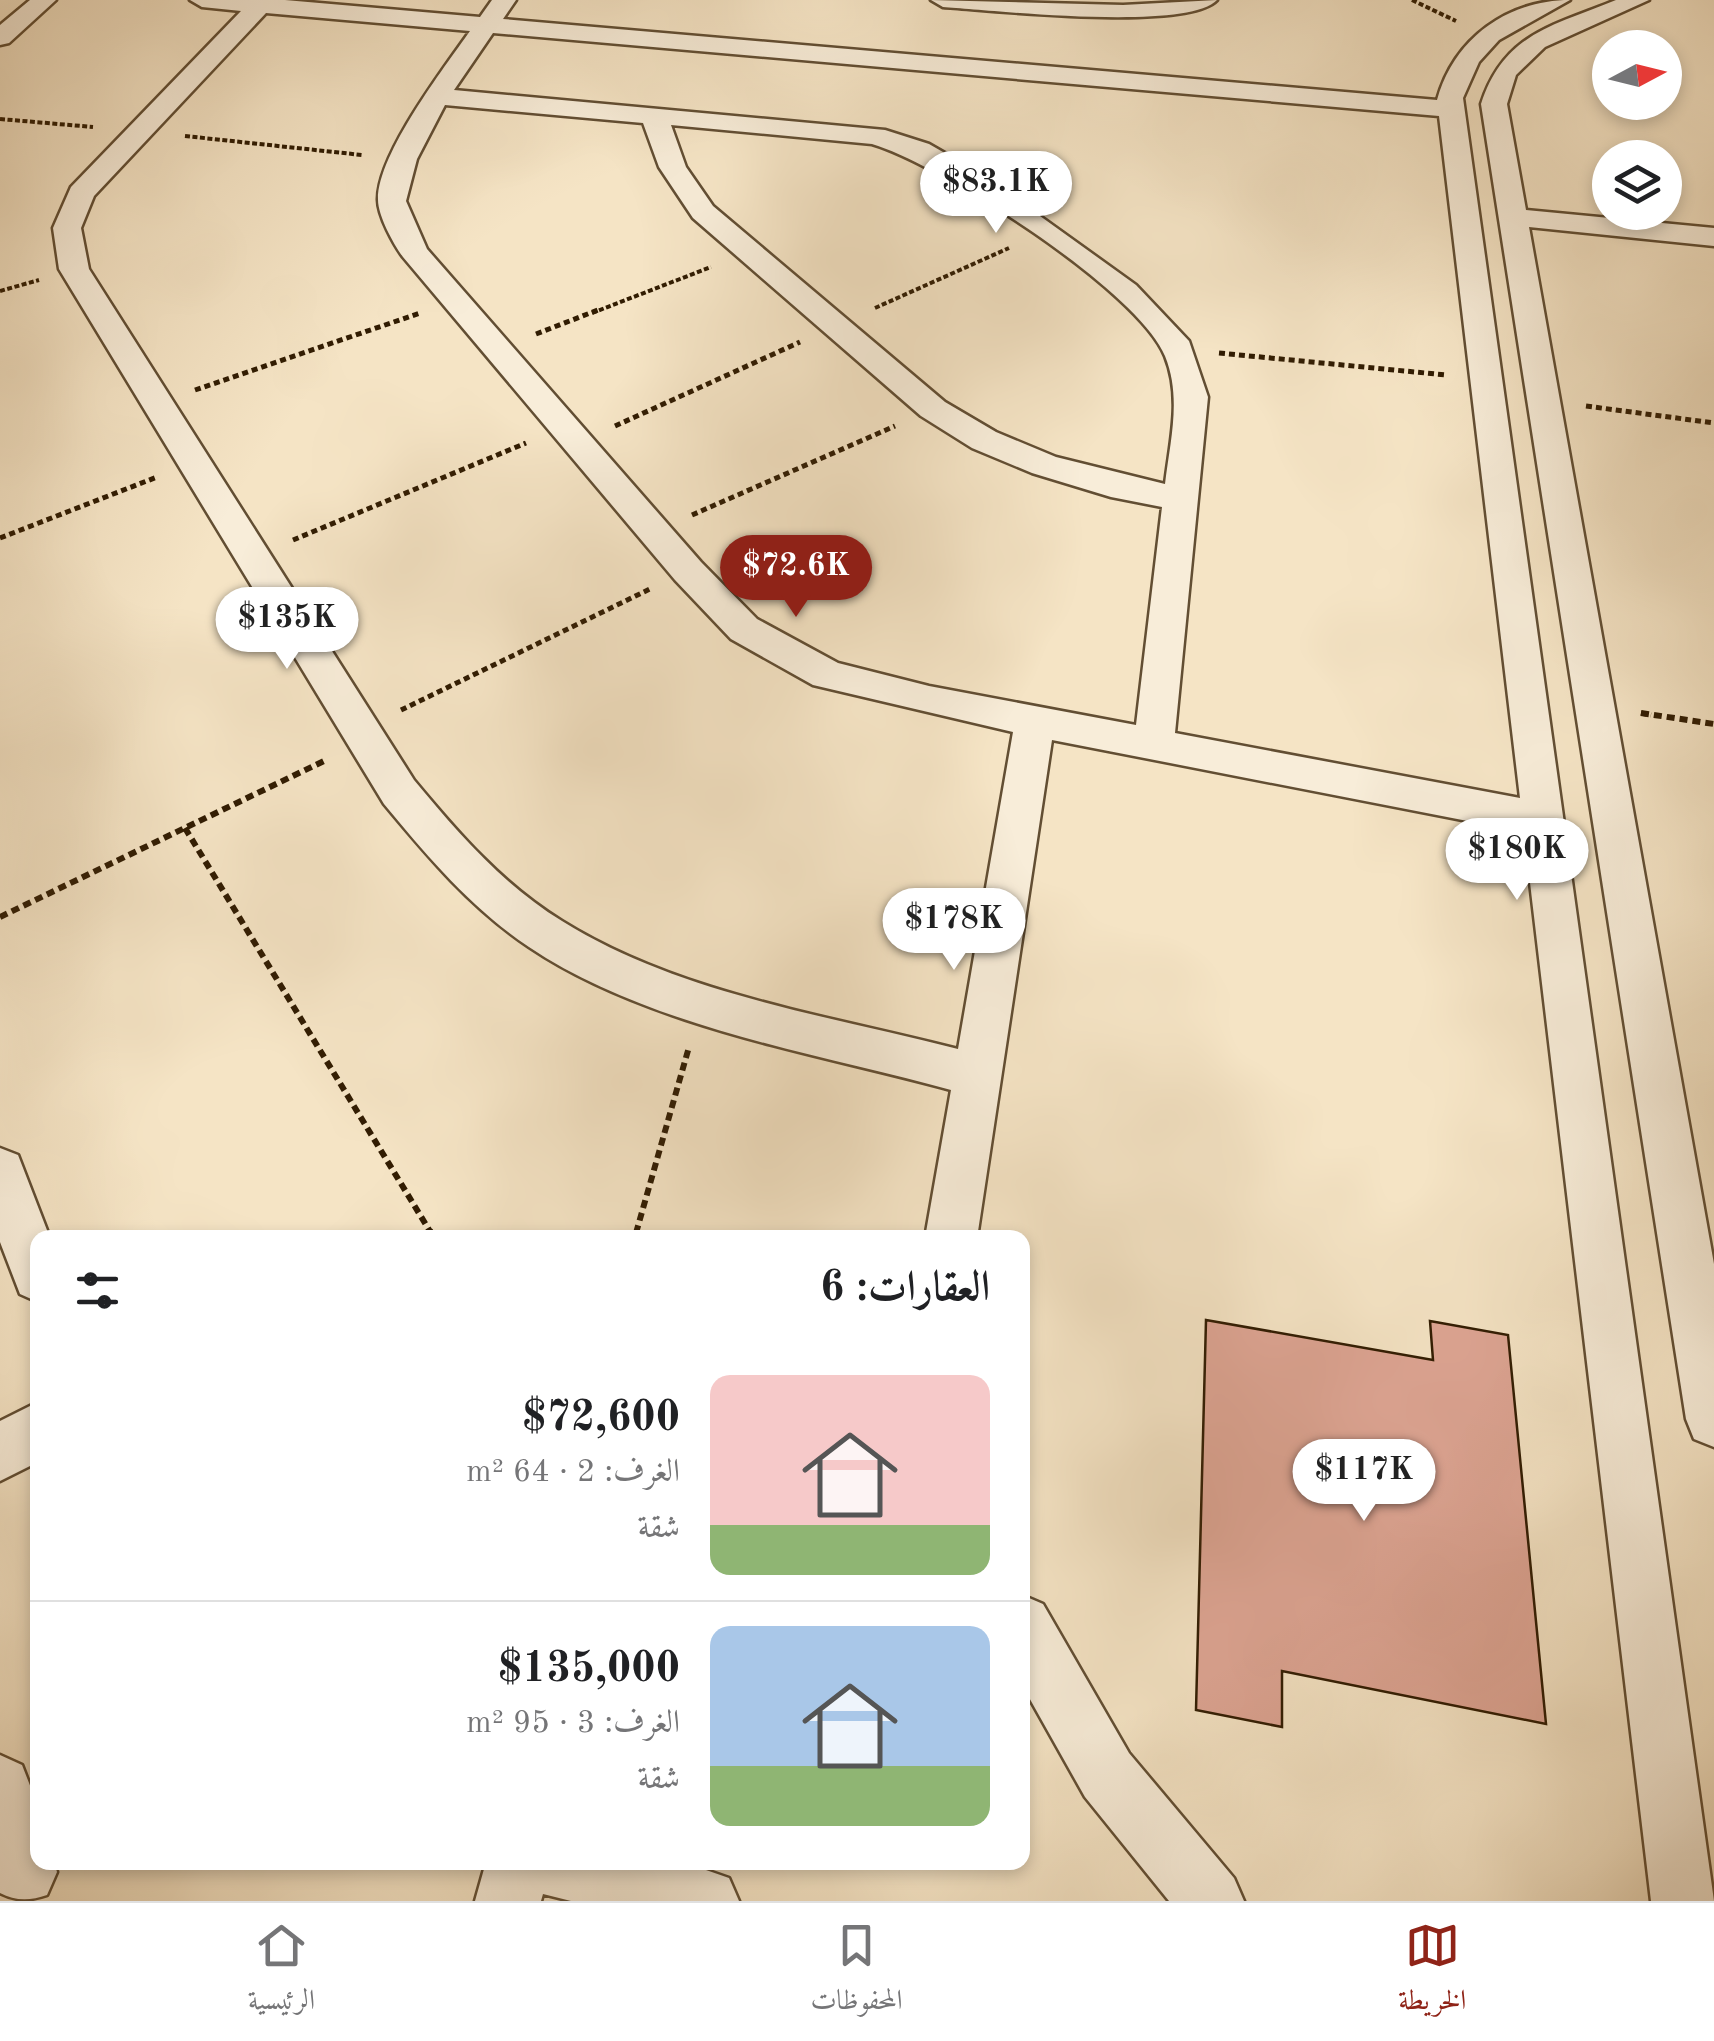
<!DOCTYPE html>
<html lang="ar">
<meta charset="utf-8">
<style>
:root{--surface:#fff;--page:#f2f2f2;--text:#202124;--muted:#757577;--line:#e0e0e0;--accent:#8f2418}
body{margin:0;font-family:"Old Standard TT",Amiri,serif;background:var(--page);color:var(--text);direction:rtl;height:100vh;display:flex;flex-direction:column;font-size:38px;white-space:nowrap}
*{box-sizing:border-box;margin:0}
p{font-size:32px;color:var(--muted)}
.icon{flex:none;width:55px;height:55px;fill:none;stroke:currentColor;stroke-width:2;stroke-linecap:round;stroke-linejoin:round}
.map{position:relative;flex:1;overflow:hidden;direction:ltr}
.details{position:absolute;left:30px;top:1230px;width:1000px;height:640px;display:flex;flex-direction:column;background:var(--surface);border-radius:20px;box-shadow:0 5px 15px #0003;direction:rtl}
.details>*{flex:none}
.needle{width:65px;rotate:83deg}
.tools{position:absolute;left:1592px;top:30px;display:grid;gap:20px}
.tools a{display:grid;place-items:center;width:90px;height:90px;border-radius:50%;background:var(--surface);box-shadow:0 5px 15px #0003;font-size:50px}
.price{position:absolute;translate:-50% -85px;padding:0 22px;border-radius:35px;background:#fff;color:#222;font-size:32px;line-height:65px;filter:drop-shadow(0 2px 5px #0008)}
.price::after{content:'';position:absolute;left:50%;top:60px;width:30px;height:22px;margin-left:-15px;background:inherit;clip-path:polygon(0 0,100% 0,50% 100%)}
.price.current{background:var(--accent);color:#fff}
ul{padding:0;list-style:none}
li{display:flex;align-items:center;gap:30px;height:250px;padding:0 40px}
li+li{border-top:2px solid var(--line)}
li span{display:grid;place-items:center;flex:none;width:280px;height:200px;border-radius:20px;color:#555}
li>.icon{margin-inline-start:auto}
span .icon{width:120px;height:120px;fill:#fffc;stroke-width:1}
li b{font-size:42px}
h2{display:flex;justify-content:space-between;align-items:center;height:120px;padding:0 40px;font-size:42px}
.tab-bar{display:flex;justify-content:space-around;align-items:center;height:140px;border-top:2px solid var(--line);background:var(--surface);font-size:28px;color:var(--muted)}
.tab-bar a{display:grid;justify-items:center;gap:5px}
.tab-bar .current{color:var(--accent)}
.map>svg:first-child{display:block}
.building{fill:#dea594;stroke:#311c02;stroke-width:2.5}
.lines{fill:none;stroke-linecap:round;stroke-linejoin:round}
.minor-casing{stroke:#624e33;stroke-width:5}
.path-far3{stroke:#311c02;stroke-width:4;stroke-dasharray:5 2.5;stroke-linecap:butt}
.path-far2{stroke:#311c02;stroke-width:5;stroke-dasharray:6 4;stroke-linecap:butt}
.path-far1{stroke:#311c02;stroke-width:6;stroke-dasharray:8 5;stroke-linecap:butt}
.path{stroke:#311c02;stroke-width:8;stroke-dasharray:10 6;stroke-linecap:butt}
.minor{fill:#f8edd9;fill-rule:evenodd}
</style>
<div class="map">
<svg width="1714" height="1901" viewBox="0 0 1714 1901">
<rect width="100%" height="100%" fill="#f5e4c5"/>
<filter id="stains"><feTurbulence type="fractalNoise" baseFrequency=".002" numOctaves="4"/><feColorMatrix values="0 0 0 0 .2 0 0 0 0 .09 0 0 0 0 .02 0 0 0 .5 -.17"/></filter>
<radialGradient id="worn" r=".72"><stop offset=".6" stop-color="#630" stop-opacity="0"/><stop offset="1" stop-color="#630" stop-opacity=".3"/></radialGradient>
<path class="building" d="M1206,1320l227,40 -3,-39 78,14 38,389 -264,-53v56l-86,-17z"/>
<g class="lines">
<defs>
<path id="minor" d="M30,0h26l-47,43 -9,2v-20z
M190,0h95l195,17 12,-17h24l-13,19 934,81c17,-62 71,-100 133,-100l-71,40 -20,22 -16,36 251,1803h-63l-127,-1069 -472,-92 -75,498h-52l26,-148c-136,-37 -305,-64 -422,-143 -58,-39 -101,-90 -145,-143l-325,-535 -6,-41 18,-41 170,-176 -39,-4zM266,13l204,18c-26,37 -93,124 -92,169 0,16 16,45 25,57l272,323 56,59 82,46 200,47 -55,317c-132,-34 -279,-55 -396,-128 -59,-36 -104,-88 -148,-141l-325,-511 -8,-41 13,-32zM493,33l946,83 81,682 -345,-65 33,-336 -19,-56 -53,-56 -153,-110 -54,-31 -44,-14 -431,-40zM445,105l198,18 16,44 34,51 228,198 51,32 60,25 79,24 51,10 -26,218 -207,-39 -91,-23 -81,-44 -56,-57 -274,-313 -21,-48 11,-42zM671,125l201,19c68,20 266,146 293,212 17,42 5,85 0,128l-109,-27 -60,-25 -51,-30 -232,-196 -27,-39z
M931,0l192,5 94,-5c-30,32 -226,10 -274,7z
M1616,0h33l-104,47 -29,28 -9,29 19,106 188,18v18l-185,-19 185,1037v183l-20,-8 -8,-20 -205,-1315c23,-71 72,-78 135,-104z
M0,1148l18,7 32,83h-12v64l-18,-8 -20,-52z
M38,1402v60l-38,19v-60z
M1022,1595l21,9 86,149 105,125 10,23h-75l-84,-104 -63,-112z
M0,1755l22,10 16,41v56h16l3,10 -10,23c-17,6 -32,6 -47,-2z
M486,1862h197l46,16 10,23h-168l-28,-7 -2,7h-66z"/>
</defs>
<use href="#minor" class="minor-casing"/>
<path class="path-far3" d="M1412,0l44,21
M0,119l93,8
M185,136l177,19
M0,291l39,-11
M875,308l134,-60
M592,313l119,-46"/>
<path class="path-far2" d="M536,334l62,-24
M1219,353l227,22
M195,390l225,-77
M1586,406l128,17
M615,426l185,-84
M692,515l203,-89
M0,538l157,-61
M293,540l233,-97
M401,710l249,-121
M1641,713l10,2"/>
<path class="path-far1" d="M1641,713l73,11
M185,828l246,405
M0,917l326,-157
M636,1233l53,-186"/>
<path class="path" d="M429,1231l5,7
M635,1238l2,-7"/>
<use href="#minor" class="minor"/>
</g>
<rect width="100%" height="100%" filter="url(#stains)"/>
<rect width="100%" height="100%" fill="url(#worn)"/>
</svg>
<div class="tools">
<a><svg class="needle" viewBox="-14 -14 28 28"><path d="M0-13l5 13h-10z" fill="#e53935"/><path d="M0 13l5-13h-10z" fill="#757577"/></svg></a>
<a><svg class="icon" aria-label="layers" viewBox="0 0 24 24"><path d="M12 4l9 5-9 5-9-5zM3 14l9 5 9-5"/></svg></a>
</div>
<b class="price" style="left:996px;top:236px">$83.1K</b>
<b class="price current" style="left:796px;top:620px">$72.6K</b>
<b class="price" style="left:287px;top:672px">$135K</b>
<b class="price" style="left:1517px;top:903px">$180K</b>
<b class="price" style="left:954px;top:973px">$178K</b>
<b class="price" style="left:1364px;top:1524px">$117K</b>
<section class="details">
<h2>العقارات: 6<svg class="icon" aria-label="filters" viewBox="0 0 24 24"><path d="M4 7h16M4 17h16"/><circle cx="9" cy="7" r="2"/><circle cx="15" cy="17" r="2"/></svg></h2>
<ul>
<li><span style="background:linear-gradient(#f6c9c9 75%,#8fb573 0)"><svg class="icon" aria-label="home" viewBox="0 0 24 24"><path d="M3 11l9-7 9 7M6 9v11h12V9"/></svg></span><div><b>$72,600</b><p>الغرف: 2 · 64 m²</p><p>شقة</p></div></li>
<li><span style="background:linear-gradient(#a9c7e8 70%,#8fb573 0)"><svg class="icon" aria-label="home" viewBox="0 0 24 24"><path d="M3 11l9-7 9 7M6 9v11h12V9"/></svg></span><div><b>$135,000</b><p>الغرف: 3 · 95 m²</p><p>شقة</p></div></li>
</ul>
</section>
</div>
<nav class="tab-bar">
<a class="current"><svg class="icon" aria-label="map" viewBox="0 0 24 24"><path d="M3 6l6-2 6 2 6-2v14l-6 2-6-2-6 2zM9 4v14M15 6v14"/></svg>الخريطة</a>
<a><svg class="icon" aria-label="saved" viewBox="0 0 24 24"><path d="M7 4h10v16l-5-4-5 4z"/></svg>المحفوظات</a>
<a><svg class="icon" aria-label="home" viewBox="0 0 24 24"><path d="M3 11l9-7 9 7M6 9v11h12V9"/></svg>الرئيسية</a>
</nav>
